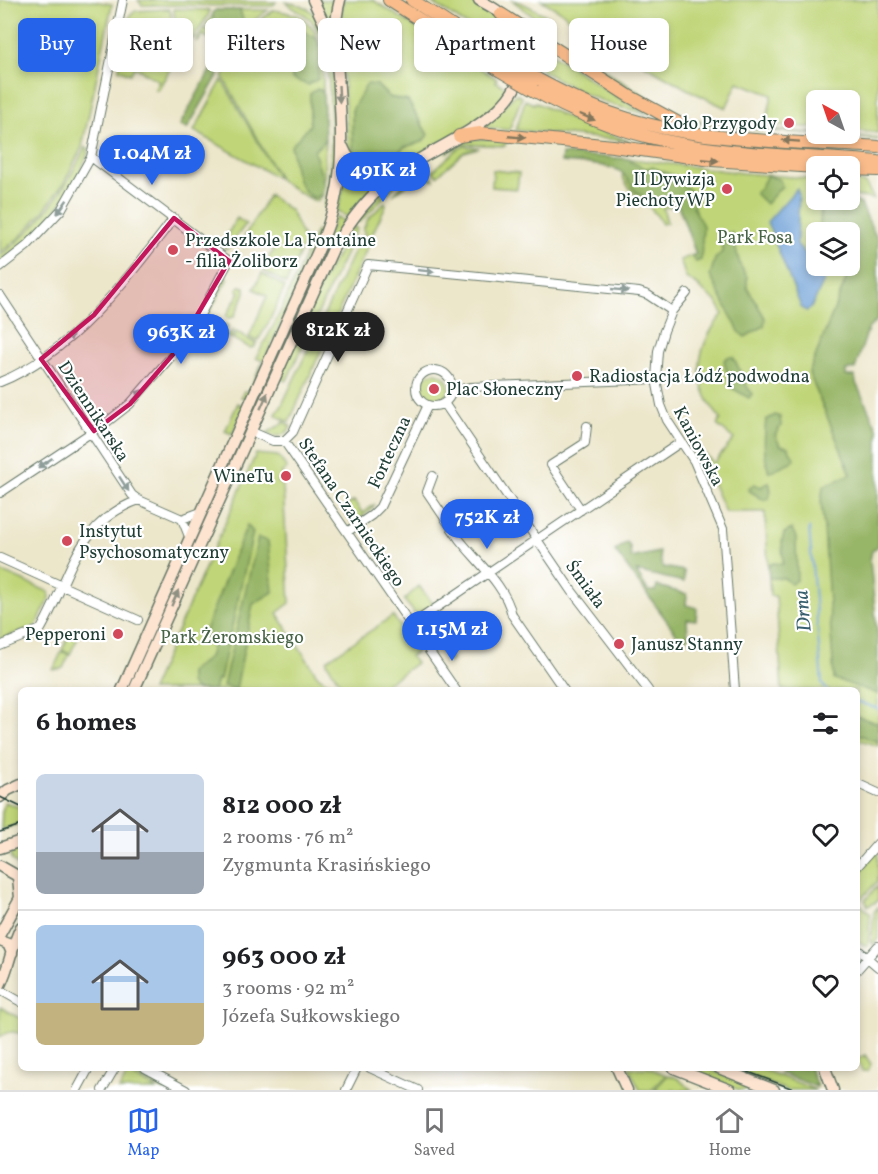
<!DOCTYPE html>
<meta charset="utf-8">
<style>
:root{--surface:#fff;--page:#f2f2f2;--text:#202124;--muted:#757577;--line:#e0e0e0;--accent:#2563eb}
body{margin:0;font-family:Vollkorn,serif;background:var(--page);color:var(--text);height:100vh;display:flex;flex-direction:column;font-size:22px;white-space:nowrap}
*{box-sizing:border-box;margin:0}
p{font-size:20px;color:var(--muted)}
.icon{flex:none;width:33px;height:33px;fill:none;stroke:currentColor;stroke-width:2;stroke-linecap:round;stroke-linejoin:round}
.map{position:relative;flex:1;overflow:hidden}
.side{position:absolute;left:18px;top:687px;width:842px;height:384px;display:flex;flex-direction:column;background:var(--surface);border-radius:9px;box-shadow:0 3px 9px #0003}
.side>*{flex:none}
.hud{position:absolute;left:18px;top:18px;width:843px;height:54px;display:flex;gap:12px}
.needle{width:39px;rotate:320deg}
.controls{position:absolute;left:806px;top:90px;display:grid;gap:12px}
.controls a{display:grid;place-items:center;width:54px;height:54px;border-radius:9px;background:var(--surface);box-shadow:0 3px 9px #0003;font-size:30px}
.price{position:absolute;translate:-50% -51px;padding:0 14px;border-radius:21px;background:var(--accent);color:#fff;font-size:20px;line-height:39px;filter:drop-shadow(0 2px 3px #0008)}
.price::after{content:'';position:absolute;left:50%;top:36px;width:18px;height:14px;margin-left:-9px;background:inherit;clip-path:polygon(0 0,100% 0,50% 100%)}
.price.on{background:#222;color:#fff}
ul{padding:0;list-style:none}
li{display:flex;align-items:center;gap:18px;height:150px;padding:0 18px}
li+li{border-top:2px solid var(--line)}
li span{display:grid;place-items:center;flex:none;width:168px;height:120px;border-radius:9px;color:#555}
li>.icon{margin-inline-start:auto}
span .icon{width:72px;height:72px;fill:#fffc;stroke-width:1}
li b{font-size:26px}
h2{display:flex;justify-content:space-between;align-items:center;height:72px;padding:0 18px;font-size:26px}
.chip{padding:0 21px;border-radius:9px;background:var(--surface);box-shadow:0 3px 9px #0003;font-size:21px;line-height:54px}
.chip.on{background:var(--accent);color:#fff}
.tab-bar{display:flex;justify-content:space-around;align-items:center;height:84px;border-top:2px solid var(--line);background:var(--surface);font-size:16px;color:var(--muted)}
.tab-bar a{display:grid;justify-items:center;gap:3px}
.tab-bar .on{color:var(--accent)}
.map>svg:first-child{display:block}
.green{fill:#c0d578;stroke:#708956;stroke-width:1.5}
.forest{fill:#98b668;stroke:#5c7a4e;stroke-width:1.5}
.water{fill:#6a9ed6;stroke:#446e85;stroke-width:1.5}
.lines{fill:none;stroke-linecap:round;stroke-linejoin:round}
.stream{stroke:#6a9ed6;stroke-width:2}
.street-casing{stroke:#677868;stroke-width:10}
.secondary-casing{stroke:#677868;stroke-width:13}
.primary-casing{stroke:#677868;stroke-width:14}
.street{stroke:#fff;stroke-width:8}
.secondary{stroke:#fde4d1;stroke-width:10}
.primary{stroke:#fabc8b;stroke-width:12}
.tram{stroke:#1f3d34;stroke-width:1.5}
.primary-bridge-casing{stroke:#677868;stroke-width:14;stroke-linecap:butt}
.primary-bridge{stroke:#fabc8b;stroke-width:12}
.oneway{fill:#8e9082}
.oneway2{fill:#82765b}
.oneway3{fill:#8f9e9a}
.marked{fill:#c2185b;fill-opacity:0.2;stroke:#c2185b;stroke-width:4.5;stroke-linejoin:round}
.poi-dot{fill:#d1495b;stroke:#fff;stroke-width:2}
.labels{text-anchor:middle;stroke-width:4.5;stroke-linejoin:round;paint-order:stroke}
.poi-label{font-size:18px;fill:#1f3d34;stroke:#fff;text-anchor:start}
.park-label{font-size:18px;fill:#476345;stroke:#fff}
.street-label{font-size:18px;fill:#1f3d34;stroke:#fff}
.water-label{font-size:20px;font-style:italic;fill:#395f6d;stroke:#fff}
</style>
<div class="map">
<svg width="878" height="1090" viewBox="0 0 878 1090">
<rect width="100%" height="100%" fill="#fff"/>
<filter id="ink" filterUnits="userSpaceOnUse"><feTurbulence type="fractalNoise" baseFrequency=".0167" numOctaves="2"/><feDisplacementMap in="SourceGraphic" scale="12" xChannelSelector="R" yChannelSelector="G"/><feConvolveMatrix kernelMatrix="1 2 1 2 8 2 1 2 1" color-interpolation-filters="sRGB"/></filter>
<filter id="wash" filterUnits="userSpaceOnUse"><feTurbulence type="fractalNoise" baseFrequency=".008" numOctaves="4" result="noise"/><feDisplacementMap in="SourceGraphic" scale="24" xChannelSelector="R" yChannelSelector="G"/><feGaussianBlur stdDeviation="1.35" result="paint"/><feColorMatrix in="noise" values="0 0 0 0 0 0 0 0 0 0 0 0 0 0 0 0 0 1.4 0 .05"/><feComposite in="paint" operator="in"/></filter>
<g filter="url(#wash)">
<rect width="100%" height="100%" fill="#ece6ca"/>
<path class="green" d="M0,0h87l25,4 -30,143 -18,36 -22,30 -22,24 -20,16z
M138,0l138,2 -4,4 -130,-1z
M318,0h16l-3,24h-2z
M343,0h30l124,79 -2,2 15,9c-16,27 -80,57 -108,73 -13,6 -22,9 -35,6l6,-5 14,3 17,-20 18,-5 6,-7 -20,-34 -19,-4 -12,-12 -25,25 1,46 -5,-10 -8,-117z
M428,0c12,0 27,0 38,0 22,4 44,34 51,53l-14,-8 -2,2z
M512,0c9,1 26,11 35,16l2,3 -3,4h-4z
M541,0h337v133l-29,-3v-30h-33v28l-50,-4 6,-29 -34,-13 -12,26 -39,-19 -113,-65 -12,-12z
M286,2c9,2 19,3 26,10 26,27 26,123 24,159 -1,13 -5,25 -7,37l-5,-2c11,-38 11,-148 -10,-182 -8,-13 -20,-12 -28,-22z
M169,9l2,4 2,51 -15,26 -3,-1 4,-8 -24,-14 -5,7 -11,-5 11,-54 6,-4z
M174,9l35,1v4l-16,25 -6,-3 -5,8 -6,-4z
M216,10h52l-24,18 -8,14 -30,-17z
M274,10c23,4 30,4 42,25l1,3 -15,-7 -3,26 -7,10 26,12 3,-28 2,17v23l-6,-2 -7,5v31l-9,12 13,61 8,-3 -5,7 -21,-11 -16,-11 -57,-103 18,-30 -2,-3 7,-14z
M204,28l30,17 -7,14 -3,-2 4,-8 -25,-14 -5,7 -2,-1z
M518,32l14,9 -1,21 -7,-4z
M546,33l115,73 19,10 34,9 164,13v2l-163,-14 -26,-6 -28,-11 -119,-75z
M537,45l82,53 30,17 -39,-11 -27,-11 -41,-22 1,-2 -9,-6z
M222,80l56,98 -84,-47z
M516,94l6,3 -13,33 -27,-3z
M525,100l9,4 1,-2 49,24 45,15 -113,-11z
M466,139h41l-2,7 -43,-2 -15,8 4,-7z
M325,140l-1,44 -10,-33z
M464,146l15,2 -15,4 -27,24 -4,-5 23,-21z
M85,147l4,2c-14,46 -51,86 -89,114v-7c38,-29 66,-65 85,-109z
M631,159l111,14 74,6v21h5l-1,32h-4v34h27l6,6 -40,101 55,131 -30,174 44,16v52l-21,-7 -1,-49h-74l-6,-94h-6l-5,-84h-40l-18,-41 -14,-25 1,-1 20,18 20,-24 -17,-14 4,-6c-30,-34 -27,-71 2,-105l-6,-12 -18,-14 1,-1 -14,-9 -6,-18 16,-6 -18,-49 -15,3 4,14 -5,2c-11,-22 -30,-25 -40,-48l9,-12z
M346,163l38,16 -22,20 -14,18 -11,-5 6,-21z
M415,167h7l-20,11 -42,44 -4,-1 30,-32z
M428,170l6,10c-22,-3 -26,4 -41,15l15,-15z
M493,170l26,3 -2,16 -25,-2z
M849,181l16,2 9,16 -25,-4z
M269,195l22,16 14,31 -19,42 -22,-13 5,-9 -3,-1 8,-11 -26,-14 -4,8 -3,-2z
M385,202l1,3 -17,36 -6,-11 5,-11z
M336,217l8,4 -23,42 -63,141 -3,-1z
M237,218l9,6 -19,25 -6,-4z
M353,226l4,3 -70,151 -1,1 -3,-1 -3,-6 44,-96z
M316,231l5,1 -74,167 -6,-2 3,-6 5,1 14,-31 -7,-3 20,-37z
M361,236l7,10 -79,176 -12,-6 -1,-2 5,-7z
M262,273l23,14 -17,37 -11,18 -8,-5 18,-41 -13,-7z
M224,276l4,2 -20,37 20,11 -3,6 5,3 3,-5v9c-13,-5 -25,-6 -37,-13z
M239,286l6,1v6l-11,24 -6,1 -2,-2 14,-24 -3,-2z
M236,331l20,13 -2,3 -4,1 -15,-8z
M419 388a15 15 0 1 1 30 0a15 15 0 1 1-30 0Z
M238,403l6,3 -12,28 -7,-3z
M285,422l6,5c-6,10 -15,11 -24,6z
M237,444l2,1 -109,245h-3z
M256,454l22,2 9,12 -5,4v6l-4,4 5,6 7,115 -13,10 40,62 13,10 -7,5h-172z
M354,501l8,12 13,-9 -4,6 -18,13 -11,-15z
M0,571l49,21 1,6 -14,28 -36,13z
M419,586l15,19 -17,11 -13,-16z
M441,611l16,24 -14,10 9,14 -4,3 -27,-38z
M393,616l24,36 -7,4 6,7 -38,27h-33l-18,-27v-3z
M71,631l8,4 -9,19 -8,-4z
M62,651l7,4 -6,13 -10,2z
M5,802l16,6v15l-20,7 1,-18z
M21,845v25l-10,-12v-5z
M878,850v31l-21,22v-28z
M878,886v15l-10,5 -3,-6z
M861,905l9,9 -2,32h-2l-9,-6v-34z
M878,907v32l-5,6c-3,-5 1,-24 1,-33z
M0,1007l21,12v15c-8,-4 -14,-2 -21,3z
M865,1055l6,9 -3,7h-6l-5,-12z
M629,1068h20l17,7 -15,15h-11z
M685,1068h21l56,22h-23z
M730,1068h29l57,22h-30z
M134,1069l40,21h-11l-31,-17z
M128,1074l30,16h-39z
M668,1075l9,3 15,12h-38z"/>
<path class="forest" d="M216,10h24l4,13c-11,11 -14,15 -30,7l-1,-18z
M302,31l15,7 4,13 -3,28 -10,6 -16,-6v-12l7,-10 -4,-22z
M211,69l8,5 -32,55 -7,-4z
M367,84l10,1 12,12 19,4 20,34 -6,7 -18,5 -8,8 -1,8 -8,4 -14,-3 -6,5 -14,-13 -1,-46z
M317,89l6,2 2,49 -11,11 10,33 -2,11 -8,3c-20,-10 -19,-32 -23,-52l19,-21v-31z
M562,154l69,5v3l14,6 7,-1 22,9 20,18 4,6 -5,6 10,20 -2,34 -5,2 -4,-6 4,-2 -18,-50c-12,-5 -24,-2 -36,-8 -12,-6 -12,-17 -21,-24 -13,-9 -44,-8 -60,-10z
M767,175l13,5 2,6 -16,18 -11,-11 6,-6z
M849,198l12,6 17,37v78l-10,10 -13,40 -9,1v6h9l1,7 22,47v116l-6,5 -2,9 8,82v52l-44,-15 -10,-151 -3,-25 2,-17 28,-12 -42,-101 40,-101 -6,-6h6v-34h-29l1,-32h28z
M724,233h8l8,32 7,12v10l18,31 -1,8 -19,11 -5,-4 -30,-57 5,-17 7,-7 -1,-15z
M728,357h5c8,13 9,24 19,37l-3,4 -19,-11 -6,-27z
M775,415l5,2 1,9 -6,9 5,10 8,2 7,13 -26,12c-6,-18 -5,-34 -3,-52z
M769,482l2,9 -2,7 -5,2 -16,-10 6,-6 7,3z
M247,525l6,7 -33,148 -3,-1 -3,11h-18l-6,-7v-10c8,-12 23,-9 21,-29l-8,-9z
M792,529l4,9 1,42 -6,4 -7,-6h-15l-1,-12 5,-3 10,1 -1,-23 2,-8z
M258,538l10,3 5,51 -20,12 -17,85 -13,-3z
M627,542l3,5 1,11 28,-6 3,15 22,4v11l-48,-11 12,20h7l2,-5 30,8 -1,11 11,3 -1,12 -9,-1 1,19 -7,2 -66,-89z
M856,716l22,7v19l-21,-8z
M784,1068h26l7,19 -37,-14z"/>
<path class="water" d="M797,188l2,6 -2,50 28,35 -14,29 -5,3 -5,-4 -34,-85z"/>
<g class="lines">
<path class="stream" d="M809,528l13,156 5,6
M856,701l22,8"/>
</g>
</g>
<g filter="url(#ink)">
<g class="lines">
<defs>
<path id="street" d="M0,267l27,-21 34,-36 30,-53 32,-157
M687,293l-15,18 -8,20 -6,20 -2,28 5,26 6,15 27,41 29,68 12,161
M0,295l132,200 7,5 43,19 19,-7
M416 388a18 18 0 1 1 36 0a18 18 0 1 1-36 0Z
M0,382c71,-28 129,-105 174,-164
M452,391l19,-4 185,-8
M444,403l128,188 76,99
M250,431l23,10h11
M284,441l9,-9 75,-167 271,27 9,3 24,16
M284,441l172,249
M433,476l-6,16c11,16 21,31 32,47 17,22 47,47 53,76l52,75
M0,493l107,-71 23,-18 46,-53 17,-23 36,-67 -138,-104
M581,510l-30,-45 34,-22 2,-17
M182,519l8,20
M347,532l25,-17 8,-8 48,-102
M0,558l138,62
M411,625l270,-183
M0,646l41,-17c30,-52 34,-106 98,-129
M856,783l22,10
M856,868l22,-25
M856,948l22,19
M856,971l22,-25
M0,990l21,12
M145,1068l41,22
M370,1068l48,22
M77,1090l12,-22
M102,1090l13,-22
M346,1090l11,-22"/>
<path id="secondary" d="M313,0l21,45
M343,147c10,24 28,33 52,26
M122,690l200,-448c22,-55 21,-96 17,-154 -2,-30 -7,-59 1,-88
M134,690l199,-441c18,-30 37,-55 65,-76 39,-30 135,-59 122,-121 -3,-12 -10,-28 -18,-37 -5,-6 -16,-11 -23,-15
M0,797l8,-7 13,-6
M0,848l21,-7
M0,866l21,12
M0,934l20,-36 -2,-21
M0,941l8,3 4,9
M0,985c10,-19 11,-39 21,-58
M617,1068l10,22
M674,1068l56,22
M719,1068l55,22
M825,1068l8,22"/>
<path id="primary" d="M389,0l110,70
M412,0l86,56
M501,14l128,82 64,35
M537,79c26,14 51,27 79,36 82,28 176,26 262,32
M535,91c36,20 74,36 114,46 74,19 153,18 229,25
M459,136l21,-3 133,13 99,14 104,7
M849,169l29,1"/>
</defs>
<use href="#street" class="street-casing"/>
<use href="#secondary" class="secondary-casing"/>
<use href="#primary" class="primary-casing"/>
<use href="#street" class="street"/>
<use href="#secondary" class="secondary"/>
<use href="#primary" class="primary"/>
<path class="tram" d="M0,797l21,10
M0,832l21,-7
M738,1068l58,22"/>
<defs>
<path id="primary-bridge" d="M498,56l39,23
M499,70l36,21"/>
</defs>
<use href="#primary-bridge" class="primary-bridge-casing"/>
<use href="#primary-bridge" class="primary-bridge"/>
</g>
<defs><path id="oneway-solid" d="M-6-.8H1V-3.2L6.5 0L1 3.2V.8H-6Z" transform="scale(1.5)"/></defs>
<g class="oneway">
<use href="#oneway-solid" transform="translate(339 94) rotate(87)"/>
<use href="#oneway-solid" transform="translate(264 401) rotate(-66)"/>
<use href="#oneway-solid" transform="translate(175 598) rotate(-66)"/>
</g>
<g class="oneway2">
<use href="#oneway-solid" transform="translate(587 117) rotate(23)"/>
<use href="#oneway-solid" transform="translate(517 137) rotate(5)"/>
<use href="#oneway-solid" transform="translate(791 141) rotate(-176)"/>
<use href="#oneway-solid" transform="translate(710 160) rotate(5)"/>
</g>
<g class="oneway3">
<use href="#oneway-solid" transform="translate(62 207) rotate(126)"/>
<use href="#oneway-solid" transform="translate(426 271) rotate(6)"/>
<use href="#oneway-solid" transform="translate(620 290) rotate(6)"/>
<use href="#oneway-solid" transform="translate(67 339) rotate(-38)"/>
<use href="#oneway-solid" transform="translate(137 396) rotate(-48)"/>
<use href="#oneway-solid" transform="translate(45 463) rotate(146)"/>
<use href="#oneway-solid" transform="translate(124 484) rotate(57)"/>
</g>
</g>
<path class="marked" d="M174,218l55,43 -53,90 -46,53 -36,27 -53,-72 53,-44z"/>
<g class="poi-dot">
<circle cx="789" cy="123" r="6"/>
<circle cx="727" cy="189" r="6"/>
<circle cx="173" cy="250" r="6"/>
<circle cx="577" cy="376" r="6"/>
<circle cx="434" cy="389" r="6"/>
<circle cx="286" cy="476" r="6"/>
<circle cx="67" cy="541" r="6"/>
<circle cx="118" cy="634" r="6"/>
<circle cx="619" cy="644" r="6"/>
</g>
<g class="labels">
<g class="poi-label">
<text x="777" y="129" text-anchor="end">Koło Przygody</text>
<text x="715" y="185" text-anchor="end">II Dywizja<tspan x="715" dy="21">Piechoty WP</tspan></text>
<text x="185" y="246">Przedszkole La Fontaine<tspan x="185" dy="21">- filia Żoliborz</tspan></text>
<text x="589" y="382">Radiostacja Łódź podwodna</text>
<text x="446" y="395">Plac Słoneczny</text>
<text x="274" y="482" text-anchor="end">WineTu</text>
<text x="79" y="537">Instytut<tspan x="79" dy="21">Psychosomatyczny</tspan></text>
<text x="106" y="640" text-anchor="end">Pepperoni</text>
<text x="631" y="650">Janusz Stanny</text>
</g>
<g class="park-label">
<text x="755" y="243">Park Fosa</text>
<text x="232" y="643">Park Żeromskiego</text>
</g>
<g class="street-label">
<text transform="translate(94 411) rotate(57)" y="6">Dziennikarska</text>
<text transform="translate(699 446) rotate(62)" y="6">Kaniowska</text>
<text transform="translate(389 452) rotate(-65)" y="6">Forteczna</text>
<text transform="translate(352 512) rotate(56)" y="6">Stefana Czarnieckiego</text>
<text transform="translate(586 584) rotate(54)" y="6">Śmiała</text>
</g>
<g class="water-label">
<text transform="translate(802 611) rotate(-95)" y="7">Drna</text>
</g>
</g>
</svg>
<div class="controls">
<a><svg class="needle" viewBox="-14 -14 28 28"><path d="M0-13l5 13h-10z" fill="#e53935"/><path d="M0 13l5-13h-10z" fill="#757577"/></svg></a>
<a><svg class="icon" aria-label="locate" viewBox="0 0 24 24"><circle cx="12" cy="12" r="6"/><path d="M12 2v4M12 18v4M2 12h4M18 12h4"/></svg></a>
<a><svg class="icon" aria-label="layers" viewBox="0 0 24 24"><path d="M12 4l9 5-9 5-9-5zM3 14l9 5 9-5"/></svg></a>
</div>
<b class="price" style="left:152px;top:186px">1.04M zł</b>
<b class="price" style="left:383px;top:203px">491K zł</b>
<b class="price on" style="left:338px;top:363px">812K zł</b>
<b class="price" style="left:181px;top:365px">963K zł</b>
<b class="price" style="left:487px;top:550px">752K zł</b>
<b class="price" style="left:452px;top:662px">1.15M zł</b>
<div class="hud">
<a class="chip on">Buy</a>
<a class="chip">Rent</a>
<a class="chip">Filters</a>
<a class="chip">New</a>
<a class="chip">Apartment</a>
<a class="chip">House</a>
</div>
<section class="side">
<h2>6 homes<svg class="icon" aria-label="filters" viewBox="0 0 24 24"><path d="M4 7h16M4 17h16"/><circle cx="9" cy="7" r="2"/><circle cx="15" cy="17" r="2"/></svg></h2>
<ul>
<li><span style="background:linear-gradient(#c9d6e8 65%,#9aa5b1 0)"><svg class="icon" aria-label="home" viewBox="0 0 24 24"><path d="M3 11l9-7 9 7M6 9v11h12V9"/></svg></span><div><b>812 000 zł</b><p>2 rooms · 76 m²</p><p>Zygmunta Krasińskiego</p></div><svg class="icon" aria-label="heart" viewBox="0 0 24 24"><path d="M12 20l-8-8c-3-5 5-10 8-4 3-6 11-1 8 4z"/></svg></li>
<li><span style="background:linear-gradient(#a9c7e8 65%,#c2b280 0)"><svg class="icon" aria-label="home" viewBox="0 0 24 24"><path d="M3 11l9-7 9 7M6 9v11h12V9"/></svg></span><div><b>963 000 zł</b><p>3 rooms · 92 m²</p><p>Józefa Sułkowskiego</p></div><svg class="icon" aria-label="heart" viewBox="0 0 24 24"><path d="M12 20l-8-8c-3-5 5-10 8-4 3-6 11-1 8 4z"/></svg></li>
</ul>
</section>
</div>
<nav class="tab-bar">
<a class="on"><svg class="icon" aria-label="map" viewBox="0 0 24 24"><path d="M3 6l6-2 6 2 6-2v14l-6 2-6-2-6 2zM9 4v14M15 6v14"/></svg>Map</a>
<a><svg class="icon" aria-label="saved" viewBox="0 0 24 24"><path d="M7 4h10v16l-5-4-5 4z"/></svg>Saved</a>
<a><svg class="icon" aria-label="home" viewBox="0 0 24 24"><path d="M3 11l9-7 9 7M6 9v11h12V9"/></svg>Home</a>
</nav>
